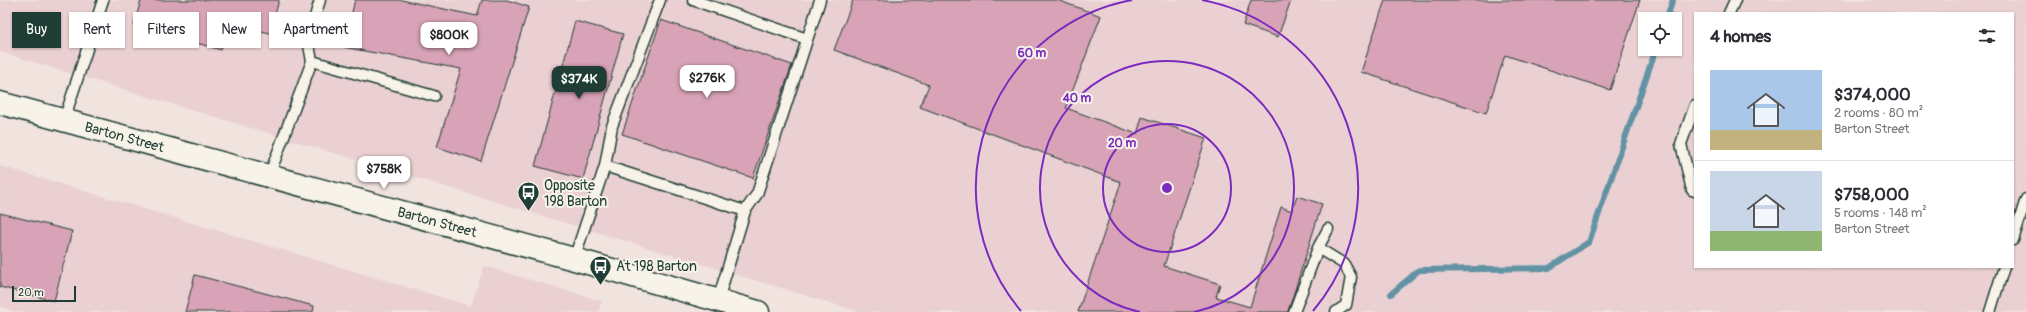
<!DOCTYPE html>
<meta charset="utf-8">
<style>
:root{--surface:#fff;--page:#f2f2f3;--text:#2b2b33;--muted:#7c7c81;--line:#e1e1e2;--accent:#1f3d34}
body{margin:0;font-family:Pangolin,sans-serif;background:var(--page);color:var(--text);height:100vh;display:flex;flex-direction:column;font-size:15px;white-space:nowrap}
*{box-sizing:border-box;margin:0}
p{font-size:13px;color:var(--muted)}
.icon{flex:none;width:22px;height:22px;fill:none;stroke:currentColor;stroke-width:2;stroke-linecap:round;stroke-linejoin:round}
.map{position:relative;flex:1;overflow:hidden}
.side{position:absolute;left:1694px;top:12px;width:320px;height:256px;display:flex;flex-direction:column;background:var(--surface);border-radius:0px;box-shadow:0 1px 3px #0004}
.side>*{flex:none}
.hud{position:absolute;left:12px;top:12px;width:380px;height:36px;display:flex;gap:8px}
.tools{position:absolute;left:1638px;top:12px;display:grid;gap:8px}
.tools a{display:grid;place-items:center;width:44px;height:44px;border-radius:0px;background:var(--surface);box-shadow:0 1px 3px #0004;font-size:20px}
.scale{position:absolute;left:12px;bottom:10px;width:64px;box-sizing:border-box;padding-left:4px;border:2px solid #1f3d34;border-top:0;font-size:11px;line-height:14px;white-space:nowrap;color:#1f3d34;-webkit-text-stroke:3px #f7f3e8;paint-order:stroke}
.price{position:absolute;translate:-50% -34px;padding:0 9px;border-radius:8px;background:#fff;color:#222;font-size:13px;line-height:26px;filter:drop-shadow(0 1px 2px #0008)}
.price::after{content:'';position:absolute;left:50%;top:24px;width:12px;height:9px;margin-left:-6px;background:inherit;clip-path:polygon(0 0,100% 0,50% 100%)}
.price.current{background:var(--accent);color:#fff}
ul{padding:0;list-style:none}
li{display:flex;align-items:center;gap:12px;height:100px;padding:0 16px}
li+li{border-top:1px solid var(--line)}
li span{display:grid;place-items:center;flex:none;width:112px;height:80px;border-radius:0px;color:#555}
li>.icon{margin-inline-start:auto}
span .icon{width:48px;height:48px;fill:#fffc;stroke-width:1}
li b{font-size:17px}
h2{display:flex;justify-content:space-between;align-items:center;height:48px;padding:0 16px;font-size:17px}
.tag{padding:0 14px;border-radius:0px;background:var(--surface);box-shadow:0 1px 3px #0004;font-size:14px;line-height:36px}
.tag.current{background:var(--accent);color:#fff}
.map>svg:first-child{display:block}
.built{fill:#ead0d2;fill-rule:evenodd}
.lines{fill:none;stroke-linecap:round;stroke-linejoin:round}
.stream{stroke:#6293a5;stroke-width:6}
.building{fill:#d8a2b7;stroke:#1f3d34}
.lane-casing{stroke:#1f3d34;stroke-width:13}
.secondary-casing{stroke:#1f3d34;stroke-width:25}
.lane{stroke:#f7f3e8;stroke-width:10}
.secondary{stroke:#f7f3e8;stroke-width:22}
.ring{fill:none;stroke:#7b2cbf;stroke-width:2}
.labels{text-anchor:middle;stroke-width:4;stroke-linejoin:round;paint-order:stroke}
.street-label{font-size:14px;fill:#1f3d34;stroke:#f7f3e8}
.poi-label{font-size:14px;fill:#1f3d34;stroke:#f7f3e8;text-anchor:start}
.centre{fill:#7b2cbf;stroke:#f7f3e8;stroke-width:2}
.ring-label{font-size:12px;text-anchor:middle;font-weight:bold;fill:#7b2cbf;stroke:#f7f3e8;stroke-width:4;stroke-linejoin:round;paint-order:stroke}
</style>
<div class="map">
<svg width="2026" height="312" viewBox="0 0 2026 312">
<rect width="100%" height="100%" fill="#f1e3de"/>
<filter id="ink" filterUnits="userSpaceOnUse"><feTurbulence type="fractalNoise" baseFrequency=".025" numOctaves="2"/><feDisplacementMap in="SourceGraphic" scale="8" xChannelSelector="R" yChannelSelector="G"/><feConvolveMatrix kernelMatrix="1 2 1 2 8 2 1 2 1" color-interpolation-filters="sRGB"/></filter>
<g filter="url(#ink)">
<path class="built" d="M0,0h2026v312h-1166l-860,-260zM1695,13h318v254h-318zM1645,19h30v30h-30z
M0,166l471,140 13,-40 118,35 -4,11h-582l-16,-5z"/>
<g class="lines">
<path class="stream" d="M1666,19l7,-19
M1391,294l28,-24 130,-2 40,-26 67,-193"/>
</g>
<path class="building" d="M141,0h138l-9,33 -42,-10 -7,27 -87,-25z
M355,0h47l75,16 5,-16h25l22,7 -48,154 -44,-14 24,-78 -118,-22z
M853,0h204l44,16 -35,92 71,26 5,-17 64,21 -42,128 56,18 -4,13 34,10 31,-100 11,4 5,-15 25,8 -34,108h-210l43,-130 -201,-75 9,-22 -95,-35z
M1251,0h40l-13,37 -35,-12z
M1385,0h255l-30,90 -105,-35 -19,58 -125,-41z
M661,20l131,45 -39,113 -131,-44z
M575,21l48,13 -40,145 -48,-13z
M0,213l72,18 -18,70 -54,-14z
M195,275l119,31 -1,6h-128z"/>
<g class="lines">
<defs>
<path id="lane" d="M693,0l114,39
M1729,13l6,-13
M312,61l-4,-21 12,-40
M1695,105l-14,39 11,46 3,1
M64,120l39,-120
M605,166l7,-40 48,-126
M269,176l43,-115 122,35
M745,211l12,-17 63,-194
M2013,240l13,-41
M1318,248l26,16 7,13 -5,28 -10,7
M574,259l31,-93 140,45 -27,89
M1294,312l24,-64 10,-19
M1990,312l14,-45"/>
<g id="secondary">
<path id="s1" d="M0,103l574,156 184,53"/>
</g>
</defs>
<use href="#lane" class="lane-casing"/>
<use href="#secondary" class="secondary-casing"/>
<use href="#lane" class="lane"/>
<use href="#secondary" class="secondary"/>
</g>
</g>
<g class="ring">
<circle cx="1167" cy="188" r="64"/>
<path d="M1140 312A127 127 0 1 1 1194 312"/>
<path d="M1021 311A191 191 0 0 1 1132 0M1202 0A191 191 0 0 1 1313 311"/>
</g>
<defs>
<symbol id="bus-pin" viewBox="-11 -11 22 30"><path d="M0 17L-7.5 6A9.5 9.5 0 1 1 7.5 6Z" fill="#1f3d34" stroke="#f7f3e8"/><path d="M-5-6H5V4H4V6H2V4H-2V6H-4V4H-5ZM-3.5-4V0h7V-4ZM-3.5 1.2v1.5H-2V1.2ZM2 1.2v1.5H3.5V1.2Z" fill="#fff"/></symbol>
</defs>
<g fill-rule="evenodd">
<use href="#bus-pin" x="516" y="180" width="25" height="34"/>
<use href="#bus-pin" x="588" y="254" width="25" height="34"/>
</g>
<g class="labels">
<g class="street-label">
<text dy="5" stroke="none"><textPath href="#s1" startOffset="129">Barton Street</textPath></text>
<text dy="5" stroke="none"><textPath href="#s1" startOffset="453">Barton Street</textPath></text>
</g>
<g class="poi-label">
<text x="544" y="190">Opposite<tspan x="544" dy="16">198 Barton</tspan></text>
<text x="616" y="271">At 198 Barton</text>
</g>
</g>
<circle cx="1167" cy="188" r="6" class="centre"/>
<g class="ring-label">
<text x="1032" y="57">60 m</text>
<text x="1077" y="102">40 m</text>
<text x="1122" y="147">20 m</text>
</g>
</svg>
<div class="tools">
<a><svg class="icon" aria-label="locate" viewBox="0 0 24 24"><circle cx="12" cy="12" r="6"/><path d="M12 2v4M12 18v4M2 12h4M18 12h4"/></svg></a>
</div>
<div class="scale">20 m</div>
<b class="price" style="left:449px;top:56px">$800K</b>
<b class="price" style="left:707px;top:99px">$276K</b>
<b class="price current" style="left:579px;top:100px">$374K</b>
<b class="price" style="left:384px;top:190px">$758K</b>
<div class="hud">
<a class="tag current">Buy</a>
<a class="tag">Rent</a>
<a class="tag">Filters</a>
<a class="tag">New</a>
<a class="tag">Apartment</a>
</div>
<section class="side">
<h2>4 homes<svg class="icon" aria-label="filters" viewBox="0 0 24 24"><path d="M4 7h16M4 17h16"/><circle cx="9" cy="7" r="2"/><circle cx="15" cy="17" r="2"/></svg></h2>
<ul>
<li><span style="background:linear-gradient(#a9c7e8 75%,#c2b280 0)"><svg class="icon" aria-label="home" viewBox="0 0 24 24"><path d="M3 11l9-7 9 7M6 9v11h12V9"/></svg></span><div><b>$374,000</b><p>2 rooms · 80 m²</p><p>Barton Street</p></div></li>
<li><span style="background:linear-gradient(#c9d6e8 75%,#8fb573 0)"><svg class="icon" aria-label="home" viewBox="0 0 24 24"><path d="M3 11l9-7 9 7M6 9v11h12V9"/></svg></span><div><b>$758,000</b><p>5 rooms · 148 m²</p><p>Barton Street</p></div></li>
</ul>
</section>
</div>
